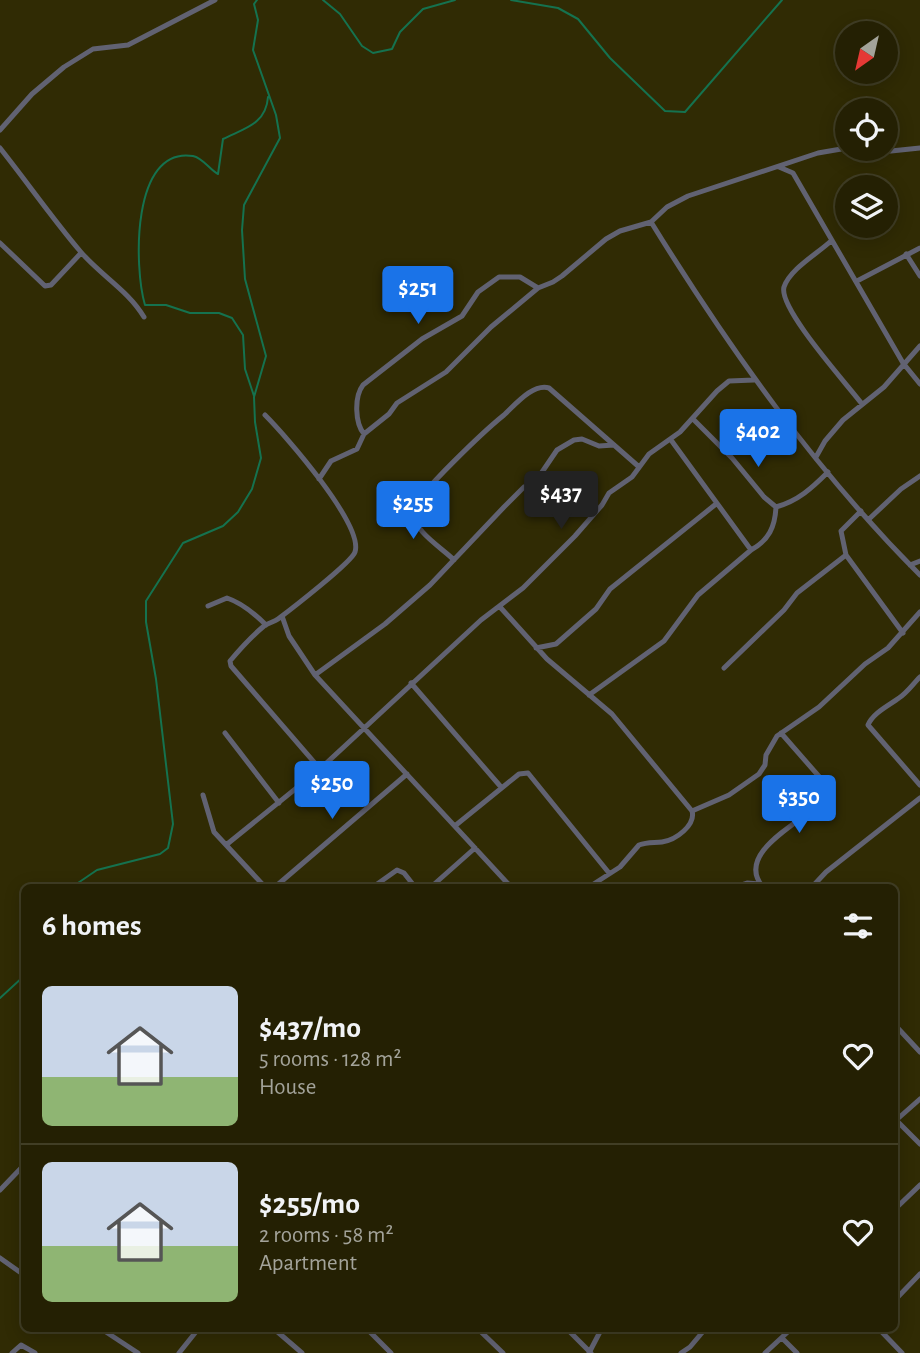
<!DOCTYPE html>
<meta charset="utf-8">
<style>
:root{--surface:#242003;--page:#2c280d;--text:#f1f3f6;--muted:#a3a39a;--line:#413e25;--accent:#1a73e8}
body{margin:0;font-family:"Alegreya Sans",sans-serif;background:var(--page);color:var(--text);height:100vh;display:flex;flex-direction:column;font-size:26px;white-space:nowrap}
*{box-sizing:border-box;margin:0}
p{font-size:23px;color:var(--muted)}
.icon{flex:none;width:38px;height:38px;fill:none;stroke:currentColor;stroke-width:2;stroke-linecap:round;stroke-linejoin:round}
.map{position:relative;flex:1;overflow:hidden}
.details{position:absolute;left:21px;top:884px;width:877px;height:448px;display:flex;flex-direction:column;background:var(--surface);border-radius:10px;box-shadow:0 4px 18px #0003,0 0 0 2px var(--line)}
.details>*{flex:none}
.needle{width:46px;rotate:214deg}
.tools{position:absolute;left:835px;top:21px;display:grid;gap:14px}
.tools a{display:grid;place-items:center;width:63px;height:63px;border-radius:50%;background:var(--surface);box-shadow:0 4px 18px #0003,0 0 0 2px var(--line);font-size:35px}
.price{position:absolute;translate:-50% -60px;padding:0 16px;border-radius:7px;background:var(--accent);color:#fff;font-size:23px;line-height:46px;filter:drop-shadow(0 2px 4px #0008)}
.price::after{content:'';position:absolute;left:50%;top:42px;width:21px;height:16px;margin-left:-10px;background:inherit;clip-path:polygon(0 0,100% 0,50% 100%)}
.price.current{background:#222;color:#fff}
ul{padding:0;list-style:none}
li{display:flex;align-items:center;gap:21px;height:175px;padding:0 21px}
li+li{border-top:2px solid var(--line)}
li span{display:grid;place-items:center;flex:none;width:196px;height:140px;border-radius:10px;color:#555}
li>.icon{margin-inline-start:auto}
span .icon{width:84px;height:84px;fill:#fffc;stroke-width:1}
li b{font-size:30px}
h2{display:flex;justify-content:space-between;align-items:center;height:84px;padding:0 21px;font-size:30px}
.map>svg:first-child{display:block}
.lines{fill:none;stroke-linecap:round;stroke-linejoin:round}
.stream{stroke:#15724f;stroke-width:2}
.street{stroke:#616272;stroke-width:5}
</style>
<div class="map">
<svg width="920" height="1353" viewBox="0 0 920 1353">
<rect width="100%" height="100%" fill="#302b04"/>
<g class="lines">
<path class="stream" d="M323,0l17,14 22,32 11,7 19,-4 8,-17 23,-23 32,-9
M511,0l47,8 20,11 32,39 55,53 20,1 97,-112
M254,396l-9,-27 -2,-34 -11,-17 -13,-5h-29l-24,-8h-21c-11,-37 -14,-159 48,-149 10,2 17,14 25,18l5,-35c22,-11 43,-15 45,-42
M72,887l25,-17 63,-16 8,-6 5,-24 -17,-145 -10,-57v-21l37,-58 40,-17 15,-14 14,-23 9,-31 -6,-36 -1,-25 12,-41 -21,-77 -3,-49 2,-25 36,-67 -4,-23 -23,-65 5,-30 -4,-16 3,-4
M0,998l24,-22"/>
<path class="street" d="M0,130l32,-36 32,-27 29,-18 35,-4 87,-45
M0,148c27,34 52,70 80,103 20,24 48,39 64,66
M859,149l32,2 29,-3
M779,167l14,6 110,190 17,21
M651,222c78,126 164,248 269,353
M831,241c-14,13 -41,28 -47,46 -6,21 63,97 78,117
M0,243l45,43 6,-1 30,-32
M906,254l14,22
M857,281l63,-33
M265,415c20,20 99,110 90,137 -3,10 -65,58 -77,67 -4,3 -10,4 -14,7 -12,10 -24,23 -34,35l1,5 89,103
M693,419l39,39 32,39 12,10c22,-6 36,-19 52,-35
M364,434c-9,-11 -10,-37 -1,-49l59,-46 40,-23 16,-24 21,-15h21l18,11
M671,440l80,110
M816,457l9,-16 18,-21 41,-33 36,-41
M319,479l12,-18 26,-12 7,-15 25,-20 8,-11 49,-31 45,-45 47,-39 15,-6 9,-6 44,-37 14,-8 31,-9 16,-15 21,-11 130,-43 29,-5
M861,511l-20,20 5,24 57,78
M868,520l33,-31 19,-13
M454,560c-13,-13 -40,-28 -41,-48 0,-15 76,-85 91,-97 11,-10 29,-32 45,-27l89,78
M910,565l10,-4
M208,606l19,-8c15,5 27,15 39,27
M500,607l47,52 65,55 80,97c4,14 -16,29 -30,31 -8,1 -15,0 -23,3l-19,22 -31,20
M282,616l7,20 26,39 196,212
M536,648l20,-4 40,-35 14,-20 106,-85
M724,668l60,-58 13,-17 49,-38
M315,675l70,-51 45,-39 74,-78 20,-20 8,-2 6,-7 19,-28 17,-10 8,-1 17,7 15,-1
M920,677c-7,7 -13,16 -21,21 -11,8 -26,15 -31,27l52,60
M411,683l90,104
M589,695l75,-54 34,-46 53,-45c18,-10 24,-23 25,-43
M225,733l54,70
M203,795l11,37 51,55
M692,811l37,-16 30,-21 6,-9 1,-10 11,-19 42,-29 46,-43 23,-16 32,-36
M456,825l63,-51 9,-1 81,100
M226,845l94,-76 161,-149 42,-32 52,-52 27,-31 7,-12 23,-16 17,-23 31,-22 37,-41 12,-10 25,-1
M275,887l132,-113
M373,887l24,-17 7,3 11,14
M431,887l44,-39
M735,887l12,-4 13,1
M763,887c-32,-37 51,-70 67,-93v-5l-49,-56
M812,887l14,-15 94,-74
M894,1024l26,28
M894,1118l26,26
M894,1122l26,-23
M0,1190l24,-25
M894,1210l26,-25
M0,1258l24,17
M894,1301l26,-27
M100,1328l38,25
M273,1328l29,25
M366,1328l25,25
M477,1328l26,25
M566,1328l25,25
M878,1328l24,25
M782,1338l15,15
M12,1353l9,-8 14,8
M179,1353l20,-25
M589,1353l13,-25
M681,1353l9,-6 16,-19
M765,1353l27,-25"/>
</g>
</svg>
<div class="tools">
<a><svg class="needle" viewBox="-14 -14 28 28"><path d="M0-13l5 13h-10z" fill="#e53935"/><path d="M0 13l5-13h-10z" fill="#a3a39a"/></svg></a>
<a><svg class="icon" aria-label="locate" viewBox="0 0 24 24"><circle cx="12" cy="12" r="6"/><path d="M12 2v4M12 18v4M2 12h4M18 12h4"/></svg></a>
<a><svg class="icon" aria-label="layers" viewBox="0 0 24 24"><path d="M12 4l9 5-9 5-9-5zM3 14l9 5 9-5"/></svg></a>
</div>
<b class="price" style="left:418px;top:326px">$251</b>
<b class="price" style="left:758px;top:469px">$402</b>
<b class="price current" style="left:561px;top:531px">$437</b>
<b class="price" style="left:413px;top:541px">$255</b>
<b class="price" style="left:332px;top:821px">$250</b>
<b class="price" style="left:799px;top:835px">$350</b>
<section class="details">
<h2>6 homes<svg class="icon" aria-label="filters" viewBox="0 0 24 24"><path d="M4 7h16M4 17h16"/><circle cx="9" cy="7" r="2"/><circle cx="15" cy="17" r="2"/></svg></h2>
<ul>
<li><span style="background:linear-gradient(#c9d6e8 65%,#8fb573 0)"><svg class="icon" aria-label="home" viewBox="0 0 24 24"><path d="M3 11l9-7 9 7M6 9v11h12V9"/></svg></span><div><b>$437/mo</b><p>5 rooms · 128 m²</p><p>House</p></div><svg class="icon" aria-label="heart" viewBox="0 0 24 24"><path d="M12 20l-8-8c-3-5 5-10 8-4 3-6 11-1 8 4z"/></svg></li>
<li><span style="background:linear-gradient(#c9d6e8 60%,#8fb573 0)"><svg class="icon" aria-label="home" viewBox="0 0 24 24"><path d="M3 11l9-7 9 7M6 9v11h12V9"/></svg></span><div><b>$255/mo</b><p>2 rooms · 58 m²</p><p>Apartment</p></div><svg class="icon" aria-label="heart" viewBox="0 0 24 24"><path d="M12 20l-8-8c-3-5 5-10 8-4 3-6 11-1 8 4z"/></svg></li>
</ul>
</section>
</div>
